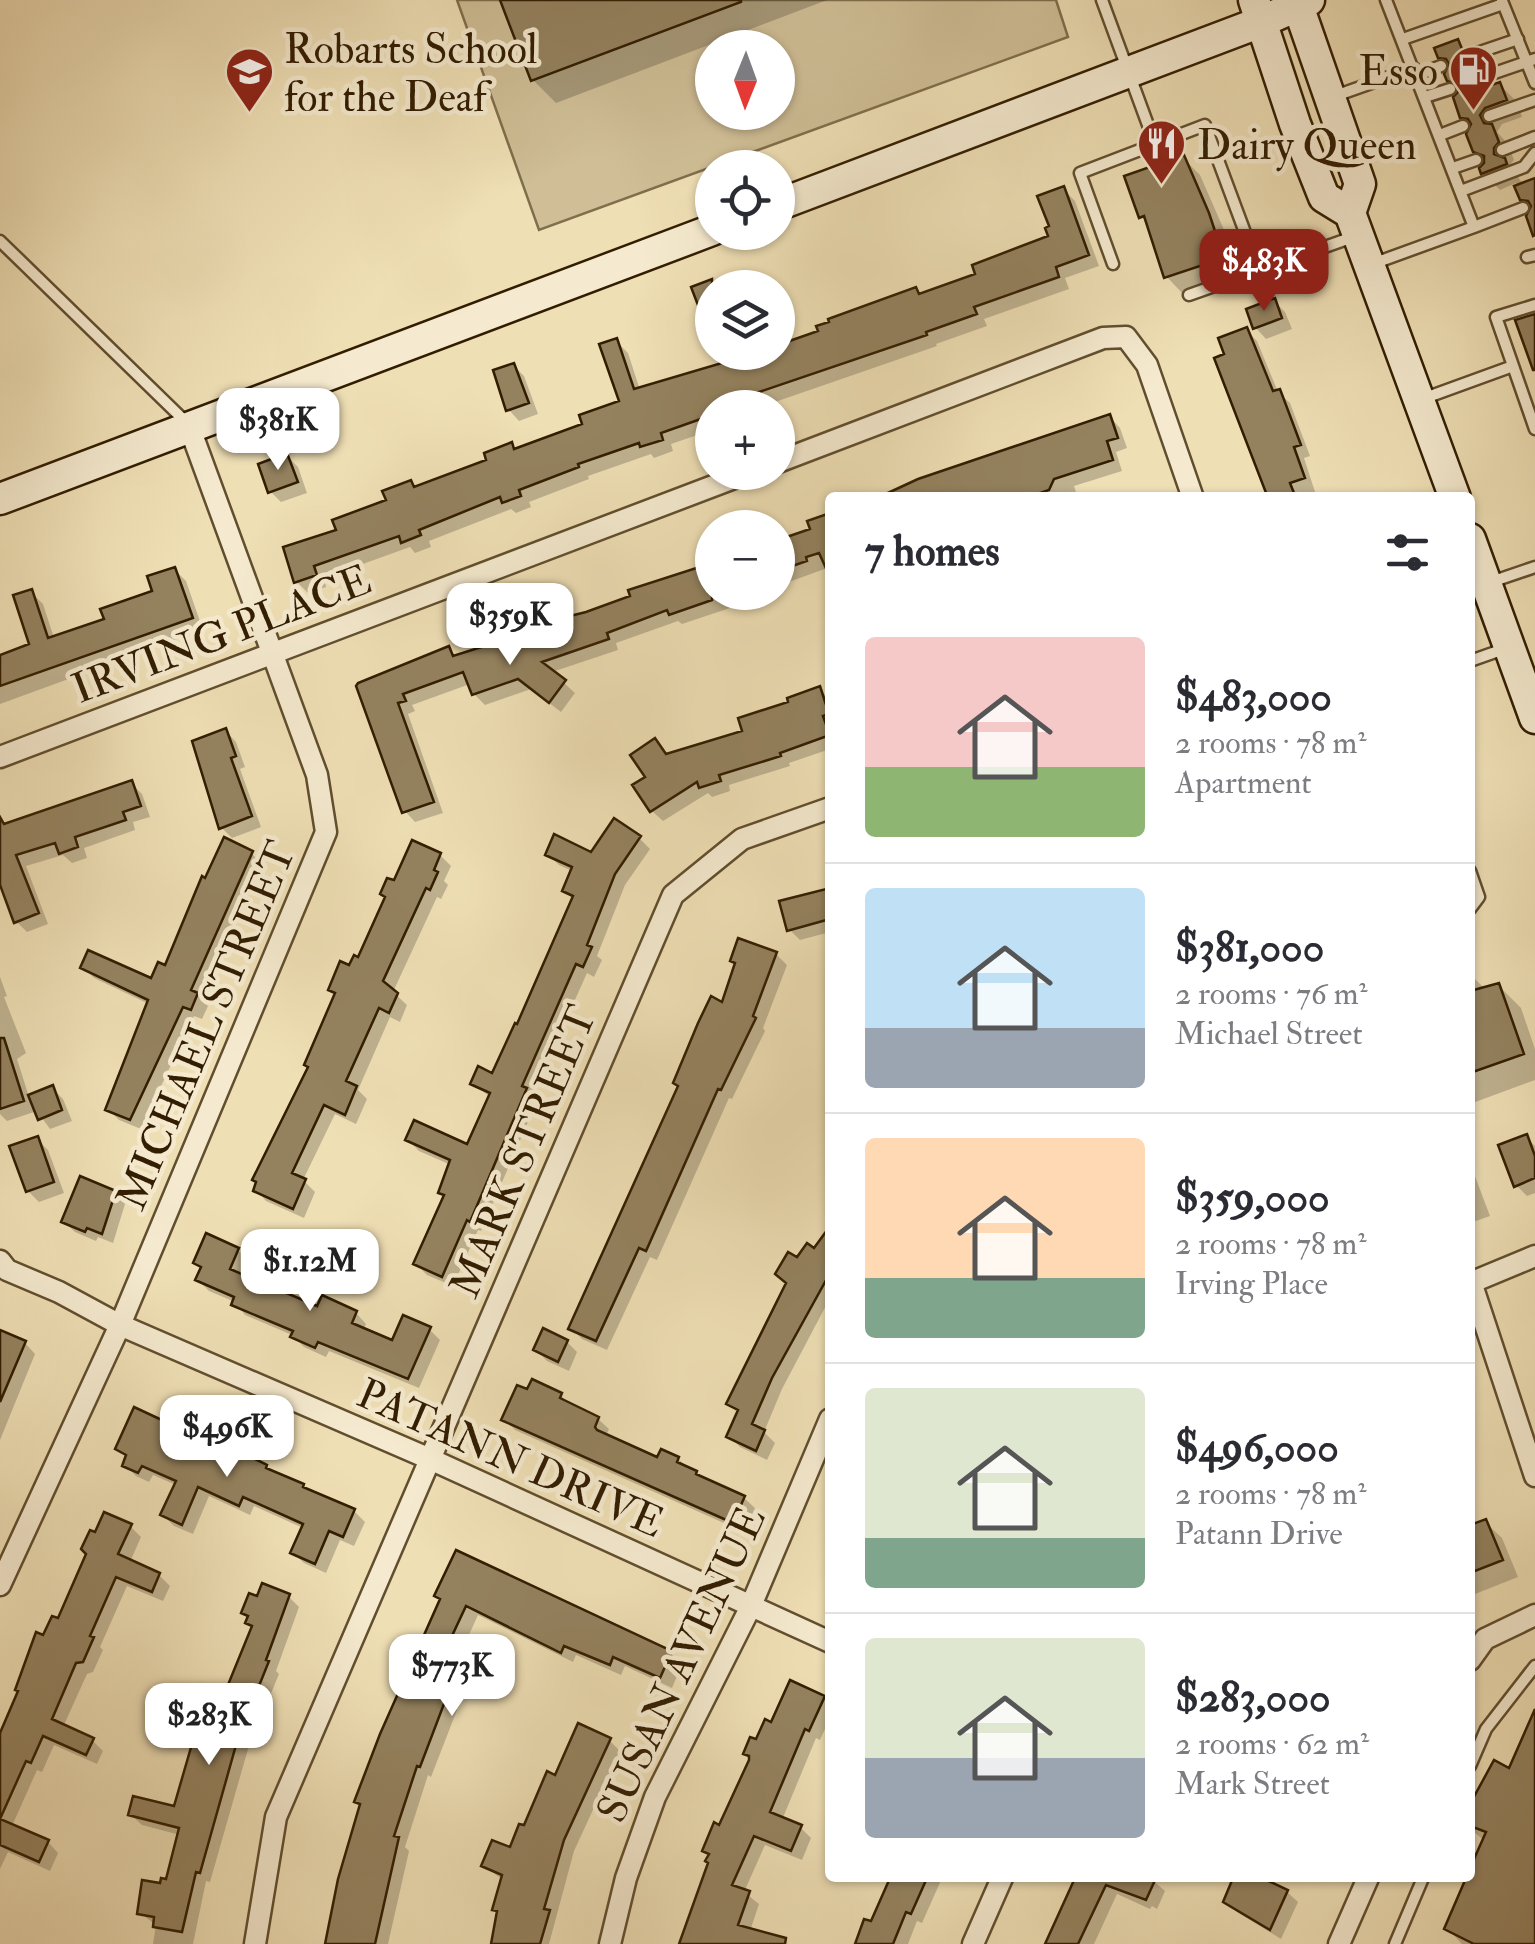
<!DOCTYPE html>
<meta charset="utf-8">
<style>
:root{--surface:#fff;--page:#f2f2f3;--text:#2b2b33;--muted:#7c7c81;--line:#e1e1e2;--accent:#8f2418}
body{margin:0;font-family:"IM FELL Double Pica",serif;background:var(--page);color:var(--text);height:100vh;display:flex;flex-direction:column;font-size:38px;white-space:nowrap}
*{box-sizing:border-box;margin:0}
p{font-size:32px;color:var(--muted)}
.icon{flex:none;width:55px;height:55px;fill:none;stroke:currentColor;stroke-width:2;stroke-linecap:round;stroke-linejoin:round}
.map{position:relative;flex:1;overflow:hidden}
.details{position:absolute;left:825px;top:492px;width:650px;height:1390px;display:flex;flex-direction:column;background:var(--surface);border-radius:10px;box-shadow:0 2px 8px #0004}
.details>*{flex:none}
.needle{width:65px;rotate:181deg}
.tools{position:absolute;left:695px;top:30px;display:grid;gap:20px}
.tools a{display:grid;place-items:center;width:100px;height:100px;border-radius:50%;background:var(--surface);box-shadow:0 2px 8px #0004;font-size:50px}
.price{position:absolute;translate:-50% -85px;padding:0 22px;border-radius:20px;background:#fff;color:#222;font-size:32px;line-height:65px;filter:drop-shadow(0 2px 5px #0008)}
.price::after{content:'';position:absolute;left:50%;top:60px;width:30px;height:22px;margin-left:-15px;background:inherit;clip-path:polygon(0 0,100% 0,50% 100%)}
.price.current{background:var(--accent);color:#fff}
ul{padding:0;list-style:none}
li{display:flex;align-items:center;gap:30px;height:250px;padding:0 40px}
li+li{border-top:2px solid var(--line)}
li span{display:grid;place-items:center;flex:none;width:280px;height:200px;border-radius:10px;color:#555}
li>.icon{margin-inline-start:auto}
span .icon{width:120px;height:120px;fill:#fffc;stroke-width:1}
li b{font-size:42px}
h2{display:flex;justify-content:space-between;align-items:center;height:120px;padding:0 40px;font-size:42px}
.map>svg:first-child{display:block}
.green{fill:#cfbe96;stroke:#806e4c;stroke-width:2.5;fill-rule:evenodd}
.shadow{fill:#0003}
.building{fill:#94825f;stroke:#321d01;stroke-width:2.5}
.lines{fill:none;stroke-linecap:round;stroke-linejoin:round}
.lane-casing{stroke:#614e2e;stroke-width:15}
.street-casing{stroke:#614e2e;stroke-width:25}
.secondary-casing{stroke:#321d01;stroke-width:35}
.lane{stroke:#f5eacf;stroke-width:10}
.street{stroke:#f5eacf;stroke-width:20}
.secondary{stroke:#f5eacf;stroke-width:30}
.labels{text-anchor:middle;stroke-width:9;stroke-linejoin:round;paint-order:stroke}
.poi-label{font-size:42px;fill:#321d01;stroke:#f5eacf;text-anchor:start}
.street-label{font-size:42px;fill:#321d01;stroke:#f5eacf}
</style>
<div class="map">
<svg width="1535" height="1944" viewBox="0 0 1535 1944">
<rect width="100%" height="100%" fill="#efdfb5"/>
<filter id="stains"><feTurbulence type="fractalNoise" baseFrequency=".002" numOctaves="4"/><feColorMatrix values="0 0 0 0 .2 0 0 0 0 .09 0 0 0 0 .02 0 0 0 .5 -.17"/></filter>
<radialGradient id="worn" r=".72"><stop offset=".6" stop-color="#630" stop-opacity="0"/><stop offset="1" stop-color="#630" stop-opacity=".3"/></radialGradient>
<path class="green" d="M457,0h599l12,37 -529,193zM712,48h66v64h-66z"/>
<path class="shadow" d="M503,0h324l-271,103 -23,-23z
M1458,42l17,17 3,8 -4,7 12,16 14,-5 17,17 5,15 -20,7 -5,8 11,12 6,16 -5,6 15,19 11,-4v48l-3,-20 -10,-11 -6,-15 -16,7 -17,-17 4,-10 -12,-13 -2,-23 -11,-11 -1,-24 -12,-12 2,-13 -11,-11z
M1183,158l17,17 25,57 14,43 -56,19 -16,-17 -17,-52 -9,-9z
M1063,189l12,12 24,65 -34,12 4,11 -85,30 3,7 -51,18 1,2 -179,62h-46v22l-41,14 2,7 -19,7 -3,-4 -63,22 1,3 -60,23 2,5 -15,6 -5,-4 -82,32 2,6 -16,6 -5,-6 -86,31 2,9 -18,6 -12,-12 44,-49 70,-49 6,6 73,-27 22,-17 5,5 69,-25 37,-23 -6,-61 12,12 12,37 138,-38v-4l43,-15 94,-44 6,7 57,-21 73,-38z
M719,279l9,9h-16v34l-8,-8 -10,-26z
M1274,301l11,11 7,17 -26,10 -10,-11z
M1246,330l11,11 21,51 12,11 20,53 -6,2 13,40h-48l-42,-143z
M513,365l11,11 14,38 -19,7 -10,-11z
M1110,417l10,11 7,20 -11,4 6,19 -48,15 4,12h-197z
M287,456l11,11 9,26 -26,9 -11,-11z
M830,515v52l-52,19v-43l36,-12z
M712,565v27h47l-4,2 2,5 -75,25 -4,-3 -62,22 2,7 -66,22 23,21 -14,19 -30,-23 -46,16 -11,-11 -4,-10 -58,21 3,6 -7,3 35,99 -28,9 -10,-11 -46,-125 90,-37 8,8 73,-25 13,-13 6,5 84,-27 -2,-5z
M174,569l12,12 17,49 -203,74v-47l32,-11 -1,-54 12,12 11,34 53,-17 48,-28z
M819,689l11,11v49l-41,14 1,3 -61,19 1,6 -18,6 -4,-4 -45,28 -11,-10 -4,-33 7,-37 13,15 77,-23z
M226,731l10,11 9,25 -5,2 21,58 -29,11 -11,-11z
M131,783l11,11 8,23 -17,5 2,8 -51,18 3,10 -15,5 -9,-8 -37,11 22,58 -21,8 -11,-11 -16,-39v-54z
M639,838l11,11 -25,36 -28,71 5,4 -8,17 -7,-4 -55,123 5,5 -56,130 -3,-1 -25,56 -26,-11 -11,-11 30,-67 5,-32 -32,-14 -11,-11 60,7 22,-50 -17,-14 21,-7 80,-176 -9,-9 7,-20 -13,-6 -11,-11 44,1z
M251,853l11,11 -61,136 7,6 -6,13 -8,-3 -53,113 -22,-9 -11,-11 41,-105 -55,-26 -11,-11 69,14 14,-13z
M440,855l11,11 -7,15 4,4 -7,14 -4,-2 -44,95 14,13 -7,17 -10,-5 -32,73 9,9 -11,25 -21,-10 -32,66 12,12 -11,26 -38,-17 -10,-11 54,-122 27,-73 -6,-6 28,-29 36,-76z
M830,888v44l-30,8 -11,-11z
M776,954l11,11 -24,63 2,3 -33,68 -3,-1 -72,162 -7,-3 -43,93 -25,-11 -11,-11 109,-241 44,-82z
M1470,974l15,15 13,-4 23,23 14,41v31l-65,24z
M0,977l7,19 -3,1 22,56 -9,6 12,38 23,-9 11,11 9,22 -22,8 -13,-18 -30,10 -7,-7z
M1526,1137l9,9v47l-8,3 -11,-11z
M37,1139l11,11 16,43 -25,9 -11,-11z
M1470,1163l20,53 -20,7z
M114,1193l11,11 -12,39 -15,-6 -2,4 -21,-9 -11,-10z
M830,1230v68l-48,91 -18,43 11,11 -8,17 -27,-13 -11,-11 10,-22 -10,-10 69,-143 17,-10z
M238,1250l10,11 -6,15 77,33 37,4 10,11 -3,7 30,13 36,-15 11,11 -21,48 -90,-37 -3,6 -22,-10 -12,-12 -47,-20 -10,-13 -26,-11 -11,-11 4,-10 -6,-7z
M0,1333l25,10 10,11 -35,86z
M567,1342l10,10 -8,19 -22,-10 -11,-11z
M560,1395l12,12 26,12 11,10 -3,7 52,24 20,-1 23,20 43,19 11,10 -11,24 -229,-102 -11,-11z
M118,1449l109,4 38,14 43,25 46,19 11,11 -11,24 -14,-6 -14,33 -22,-10 -11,-10 10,-25 -49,-22 -4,9 -41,-19 -16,38 -19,-8 -11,-11 13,-30 -23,-10 -4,7 -13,-6 -11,-11 3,-7z
M1485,1522l17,16 16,39 -48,19v-68z
M130,1526l11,11 -11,25 29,13 11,11 -7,15 -36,-15 -27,61 3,3 -10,22 -6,2 -24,53 29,13 11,11 -6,13 -43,-19 -12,27 -5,-2 -25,56 36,16 10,11 -8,18 -42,-19 -8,17v-131l45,-99z
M288,1596l11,11 -23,64 3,3 -31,75 -38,133 -4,-1 -13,63h-40l3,-19 -16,-12 28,-31 12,-47 -38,-10 -11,-10 44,-6 46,-99 33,-82 -10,-16z
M442,1600l229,53 11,11 -10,24 -47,-22 -4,9 -45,-20 -3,7 -95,-47 -29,64 6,6 -6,16 8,9 -26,67 -3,-2 -23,72 4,4 -21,93h-60l34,-138 -5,-5z
M823,1698l7,6v14l-10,22 -4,-2 -34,82 18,7 11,11 -9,22 -37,-15 -21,47 15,12 -9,27 20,13h-91l32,-88 -6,-6 15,-22 38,-85 15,-18z
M1535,1715v229h-73l-15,-16 38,-87 -15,-12v-20l41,-37z
M609,1740l11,11 -46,100 -25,93h-56l7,-30 -5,-5 8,-29 -20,-15 29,-14 44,-73z
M893,1878h49l-20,45 -5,-2 -9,23h-51l16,-19z
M1078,1878h72l15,13 -8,18 -5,-3 -2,3 -33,-15 -23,50h-47z
M1236,1878h20l31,14 11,10 -17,37 -44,-27 -11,-11z"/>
<path class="building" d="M500,0h241v2l-210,79z
M1458,39l4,10 -5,10 3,5 8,1 3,7 -5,5 2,9 9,4 23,-8 7,18 -22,8 -5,7 4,8 8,1 7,18 -5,6v6l11,4 2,6 -26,10 -2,-6 5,-5v-7l-11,-4 -7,-18 5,-10 -3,-5 -8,-1 -7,-21 5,-5v-7l-11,-4 -3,-7 5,-10 -3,-5 -8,-1 -4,-10z
M1184,155l25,58 15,45 -60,20 -20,-62 -5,2 -15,-42z
M1535,178v57l-2,1 -7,-20 5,-10 -3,-5 -8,-1 -6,-14z
M1064,186l25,69 -33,12 3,10 -85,30 3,7 -51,18 1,3 -215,73v7l-51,18 2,7 -23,7 -1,-4 -61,21 1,3 -60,23 2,6 -19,7 -2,-6 -81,33 2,5 -20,8 -2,-7 -85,30 3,9 -23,8 -11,-36 53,-17 -4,-10 54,-20 -4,-9 29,-11 3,7 72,-27 -2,-7 28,-11 2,7 68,-25 -3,-9 40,-14 -20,-57 18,-6 17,51 125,-37h19v-7l40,-14 -2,-5 13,-4 -1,-3 88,-32 3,7 56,-20 -3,-9 76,-29 -3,-8 4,-2 -12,-30z
M712,279v60h-1l-20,-52z
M1275,298l7,20 -29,11 -7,-20z
M1535,314v56h-2l-18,-50z
M1247,327l26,64 7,-2 21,56 -7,2 11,31 -15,5 6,15h-28l-54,-140 10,-4 -6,-16z
M514,363l15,40 -23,8 -13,-41z
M1110,414l8,24 -11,3 6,19 -59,19 -5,11 -23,8h-149l41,-19z
M287,453l11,29 -30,11 -10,-29z
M830,513v64l-11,-24 -13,4 1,4 -29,10v-31l32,-11 -3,-8z
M712,563v37l-43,15 -2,-5 -60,23 2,6 -67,23 24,18 -17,23 -31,-24 -46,16 -9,-23 -60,22 3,7 -8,2 36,99 -32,11 -46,-127 2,-3 91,-37 4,10 38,-12 36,-14 -3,-7 20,-7 2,6 40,-10 44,-16 -2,-6z
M175,567l18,51 -193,68v-31l29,-11 -16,-49 19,-6 16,49 56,-19 -4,-10 52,-18 -5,-15z
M820,686l9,28 -6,2 7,19 -50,18 1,3 -62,19 2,6 -22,7 -2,-6 -47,30 -18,-27 13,-8 -15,-22 25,-17 11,16 76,-23 -4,-13 50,-16 -1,-4z
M226,728l10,28 -5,2 21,58 -33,13 -27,-88z
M132,780l9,26 -18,6 3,8 -51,17 3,10 -19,7 -4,-11 -39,12 23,58 -25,10 -14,-38v-68l4,7z
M614,818l27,18 -26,38 -28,71 5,2 -9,20 -7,-3 -54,122 5,2 -57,134 -3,-2 -25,57 -29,-13 31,-69 -6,-2 12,-33 -45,-20 9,-20 53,24 23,-51 -20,-9 8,-18 14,7 23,-50 2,1 56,-128 -11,-5 10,-24 -27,-12 9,-21 37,18z
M224,837l29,14 -62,139 7,3 -7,17 -8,-3 -53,113 -25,-10 43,-110 -68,-32 8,-18 63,28 7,-16 7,3 37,-89 3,2z
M412,840l29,13 -7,17 4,2 -8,18 -4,-2 -43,93 15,12 -9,20 -10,-5 -33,73 11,5 -12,29 -21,-10 -32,68 14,6 -13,30 -40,-18 3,-9 -4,-2 56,-113 -4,-2 31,-72 -7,-3 12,-29 9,4 5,-10 4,2 27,-60 -5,-3 7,-16 7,2z
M830,888v31l-43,12 -8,-30z
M738,938l39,14 -24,64 3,2 -35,72 -3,-1 -72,162 -7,-3 -43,93 -28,-12 110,-243 -5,-3 25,-60 13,-27 11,6 13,-39 -5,-2z
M1499,983l25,71 -54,19v-82z
M0,1038h4l20,63 -24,8z
M53,1085l9,25 -24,10 -10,-25z
M1527,1134l8,22v22l-21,9 -16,-42z
M38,1136l16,46 -28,10 -17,-46z
M80,1176l36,15 -14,43 -15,-6 -2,4 -24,-10z
M830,1226v47l-58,105 -20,46 13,6 -9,21 -30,-14 12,-27 -12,-6 60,-121 -11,-9 13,-22 9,5 10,-14 7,5z
M206,1233l33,15 -9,21 87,37 5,-11 35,16 -5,12 40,17 11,-25 28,12 -23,52 -90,-37 -3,6 -25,-11 3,-6 -62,-26 3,-8 -39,-17 6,-13 -8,-4z
M543,1328l25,12 -10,22 -25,-12z
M0,1330l26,11 -26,61z
M532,1379l30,14 -2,5 39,19 -4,10 2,3 60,27 4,-8 18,8 -2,5 20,9 -1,3 49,22 -12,27 -232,-103 16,-35 10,4z
M134,1407l92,43 1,-3 24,10 16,8 -1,3 38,16 -1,3 52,22 -12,28 -14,-6 -14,33 -25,-11 13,-29 -60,-27 -4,9 -41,-19 -16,38 -22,-10 16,-34 -34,-15 -4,7 -16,-7 4,-11 -11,-6z
M104,1512l28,12 -14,30 42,19 -8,19 -36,-15 -26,59 4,1 -11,25 -7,1 -24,56 42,19 -8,17 -43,-19 -12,27 -5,-2 -26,58 49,21 -10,22 -39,-17v-112l18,-42 -3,-1 21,-58 7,3 9,-19 6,2 28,-64 -5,-5 9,-19 5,2z
M1486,1519l17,41 -33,13v-48z
M456,1550l216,101 -12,27 -47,-21 -3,8 -46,-19 -3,7 -95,-47 -29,62 8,4 -8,20 10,4 -27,71 -3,-1 -23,70 5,1 -24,107h-50l13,-65 22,-75 -6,-2 26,-68 60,-135 -6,-3z
M262,1583l28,11 -24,66 3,1 -31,77 -38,135 -4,-1 -14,60 -29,-5 1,-10 -17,-3 5,-34 18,3 1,-5 5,1 13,-51 -51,-13 5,-19 41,10 29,-100 16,1 33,-81 -7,-3 3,-7 -7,-3 8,-20 8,3z
M790,1680l35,16 -16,35 -4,-2 -35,83 32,13 -11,26 -37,-15 -22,49 18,6 -12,34 48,13 -1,6h-106l29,-81 -3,-2 4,-7 -7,-3 12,-29 5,3 30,-65v-4l-6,-2 7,-17 6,2 9,-20 6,3z
M1535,1709v235h-61l-30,-15 22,-51h4v-10l16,-36 -16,-6v-22l24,-44 15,8z
M578,1723l33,15 -47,102 -20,69 6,1 -10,34h-49l6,-33 -5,-1 10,-35 -21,-9 11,-26 18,7 9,-23 5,1 23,-54 8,4z
M890,1878h37l-16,36 -5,-2 -13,32h-38l9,-25 7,2z
M1075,1878h81l-10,22 -40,-15 -28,59h-33z
M1233,1878h29l26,12 -18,40 -47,-28z"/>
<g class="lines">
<defs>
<path id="lane" d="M1102,0l53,144
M1502,1l33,82
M1403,39l100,-35
M1465,57l53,-18
M1417,75l24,-9
M1474,80l61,-21
M1335,96l79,-28
M1425,97l25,-8
M1489,116l46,-16
M1440,135l23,-9
M1502,150l33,-13
M1453,168l23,-8
M1461,191l63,-24 11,-14
M1474,227l49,-19
M0,241l189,184
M1527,257l8,-2
M1375,263l99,-36 -88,-227
M1113,264l-33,-91 125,-48 54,145
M1189,295l164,-58
M1535,305l-39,12 39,112
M1425,398l88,-32
M1491,582l44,-15
M1470,661l34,-12
M1470,871l9,26 -9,12
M1470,1766l16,-37 49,-63
M1395,1944l28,-66"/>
<path id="street" d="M778,462l325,-124 23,-1 21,28 46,133
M0,757l750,-285
M0,1261l7,9 52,22 61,33 310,134 400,183
M1471,1282l64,194
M1470,1283l65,-27
M0,1585l120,-260 206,-493 -9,-57 -128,-349
M1470,1660l15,-21 50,-24
M255,1944l21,-127 397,-922 69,-56 88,-31
M610,1944l16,-66 29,-81 95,-189 80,-189
M973,1944l29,-66
M1339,1944l29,-66"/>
<path id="secondary" d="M1254,0l41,124 29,73 26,16 105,285
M1296,0l64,184 -10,29
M778,205l483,-183 48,-22
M0,499l712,-269
M1470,539l65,179"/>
</defs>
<use href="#lane" class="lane-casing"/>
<use href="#street" class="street-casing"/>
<use href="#secondary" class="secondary-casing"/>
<use href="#lane" class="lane"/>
<use href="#street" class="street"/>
<use href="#secondary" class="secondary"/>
</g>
<defs>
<symbol id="fuel-pin" viewBox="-11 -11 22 30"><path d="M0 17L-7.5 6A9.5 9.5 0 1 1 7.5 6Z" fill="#8f2418" stroke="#f5eacf"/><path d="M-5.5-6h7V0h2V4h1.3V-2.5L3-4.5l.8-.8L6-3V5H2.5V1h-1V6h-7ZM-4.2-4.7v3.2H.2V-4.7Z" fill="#fff"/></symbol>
<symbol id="school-pin" viewBox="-11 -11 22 30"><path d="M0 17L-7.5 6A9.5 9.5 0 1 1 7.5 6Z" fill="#8f2418" stroke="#f5eacf"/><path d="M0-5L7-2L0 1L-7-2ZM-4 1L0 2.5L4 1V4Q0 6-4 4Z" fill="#fff"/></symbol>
<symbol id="restaurant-pin" viewBox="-11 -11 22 30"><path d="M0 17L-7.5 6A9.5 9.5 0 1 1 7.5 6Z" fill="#8f2418" stroke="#f5eacf"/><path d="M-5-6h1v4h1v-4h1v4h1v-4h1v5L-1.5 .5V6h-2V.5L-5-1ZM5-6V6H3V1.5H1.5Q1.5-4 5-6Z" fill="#fff"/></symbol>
</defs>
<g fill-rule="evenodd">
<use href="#fuel-pin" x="1446" y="42" width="55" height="75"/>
<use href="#school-pin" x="222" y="44" width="55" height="75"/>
<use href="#restaurant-pin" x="1134" y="116" width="55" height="75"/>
</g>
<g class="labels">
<g class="poi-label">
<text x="284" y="63">Robarts School<tspan x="284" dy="48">for the Deaf</tspan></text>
<text x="1438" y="85" text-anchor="end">Esso</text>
<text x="1197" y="159">Dairy Queen</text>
</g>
<g class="street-label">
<text transform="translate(221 633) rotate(-21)" y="15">IRVING PLACE</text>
<text transform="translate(205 1025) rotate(-67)" y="15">MICHAEL STREET</text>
<text transform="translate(522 1151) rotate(-67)" y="15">MARK STREET</text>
<text transform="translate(511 1457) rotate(24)" y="15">PATANN DRIVE</text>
<text transform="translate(680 1664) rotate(-65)" y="15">SUSAN AVENUE</text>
</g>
</g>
<rect width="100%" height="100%" filter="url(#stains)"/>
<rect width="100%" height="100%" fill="url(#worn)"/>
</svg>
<div class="tools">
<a><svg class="needle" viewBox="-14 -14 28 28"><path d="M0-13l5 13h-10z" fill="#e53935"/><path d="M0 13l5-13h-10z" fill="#7c7c81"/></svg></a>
<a><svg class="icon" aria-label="locate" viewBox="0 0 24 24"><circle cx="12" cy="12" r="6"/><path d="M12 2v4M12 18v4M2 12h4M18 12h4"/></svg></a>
<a><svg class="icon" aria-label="layers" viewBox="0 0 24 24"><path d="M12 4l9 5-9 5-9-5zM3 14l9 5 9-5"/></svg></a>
<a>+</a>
<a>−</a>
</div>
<b class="price current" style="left:1264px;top:314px">$483K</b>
<b class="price" style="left:278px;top:473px">$381K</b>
<b class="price" style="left:510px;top:668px">$359K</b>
<b class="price" style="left:310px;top:1314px">$1.12M</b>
<b class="price" style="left:227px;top:1480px">$496K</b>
<b class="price" style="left:452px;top:1719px">$773K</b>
<b class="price" style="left:209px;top:1768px">$283K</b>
<section class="details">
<h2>7 homes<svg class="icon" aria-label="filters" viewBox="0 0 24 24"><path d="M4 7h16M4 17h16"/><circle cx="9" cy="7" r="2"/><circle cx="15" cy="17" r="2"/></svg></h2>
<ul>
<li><span style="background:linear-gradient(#f6c9c9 65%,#8fb573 0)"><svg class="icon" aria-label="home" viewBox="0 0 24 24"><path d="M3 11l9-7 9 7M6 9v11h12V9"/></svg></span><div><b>$483,000</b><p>2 rooms · 78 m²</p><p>Apartment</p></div></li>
<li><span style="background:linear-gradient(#bfe0f5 70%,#9aa5b1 0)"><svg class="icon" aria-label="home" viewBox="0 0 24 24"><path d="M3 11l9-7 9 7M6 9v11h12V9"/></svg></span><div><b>$381,000</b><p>2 rooms · 76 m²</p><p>Michael Street</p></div></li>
<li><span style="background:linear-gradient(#ffd9b3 70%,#7fa58c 0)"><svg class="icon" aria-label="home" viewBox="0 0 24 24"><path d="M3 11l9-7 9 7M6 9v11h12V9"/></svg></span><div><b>$359,000</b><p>2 rooms · 78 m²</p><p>Irving Place</p></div></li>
<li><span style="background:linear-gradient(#dfe7d0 75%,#7fa58c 0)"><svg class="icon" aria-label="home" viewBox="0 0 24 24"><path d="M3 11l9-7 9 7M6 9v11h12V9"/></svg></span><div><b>$496,000</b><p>2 rooms · 78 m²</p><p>Patann Drive</p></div></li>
<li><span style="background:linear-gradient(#dfe7d0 60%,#9aa5b1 0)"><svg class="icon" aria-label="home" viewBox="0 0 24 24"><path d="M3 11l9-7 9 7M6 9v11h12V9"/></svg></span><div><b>$283,000</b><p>2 rooms · 62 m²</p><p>Mark Street</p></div></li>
</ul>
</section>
</div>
